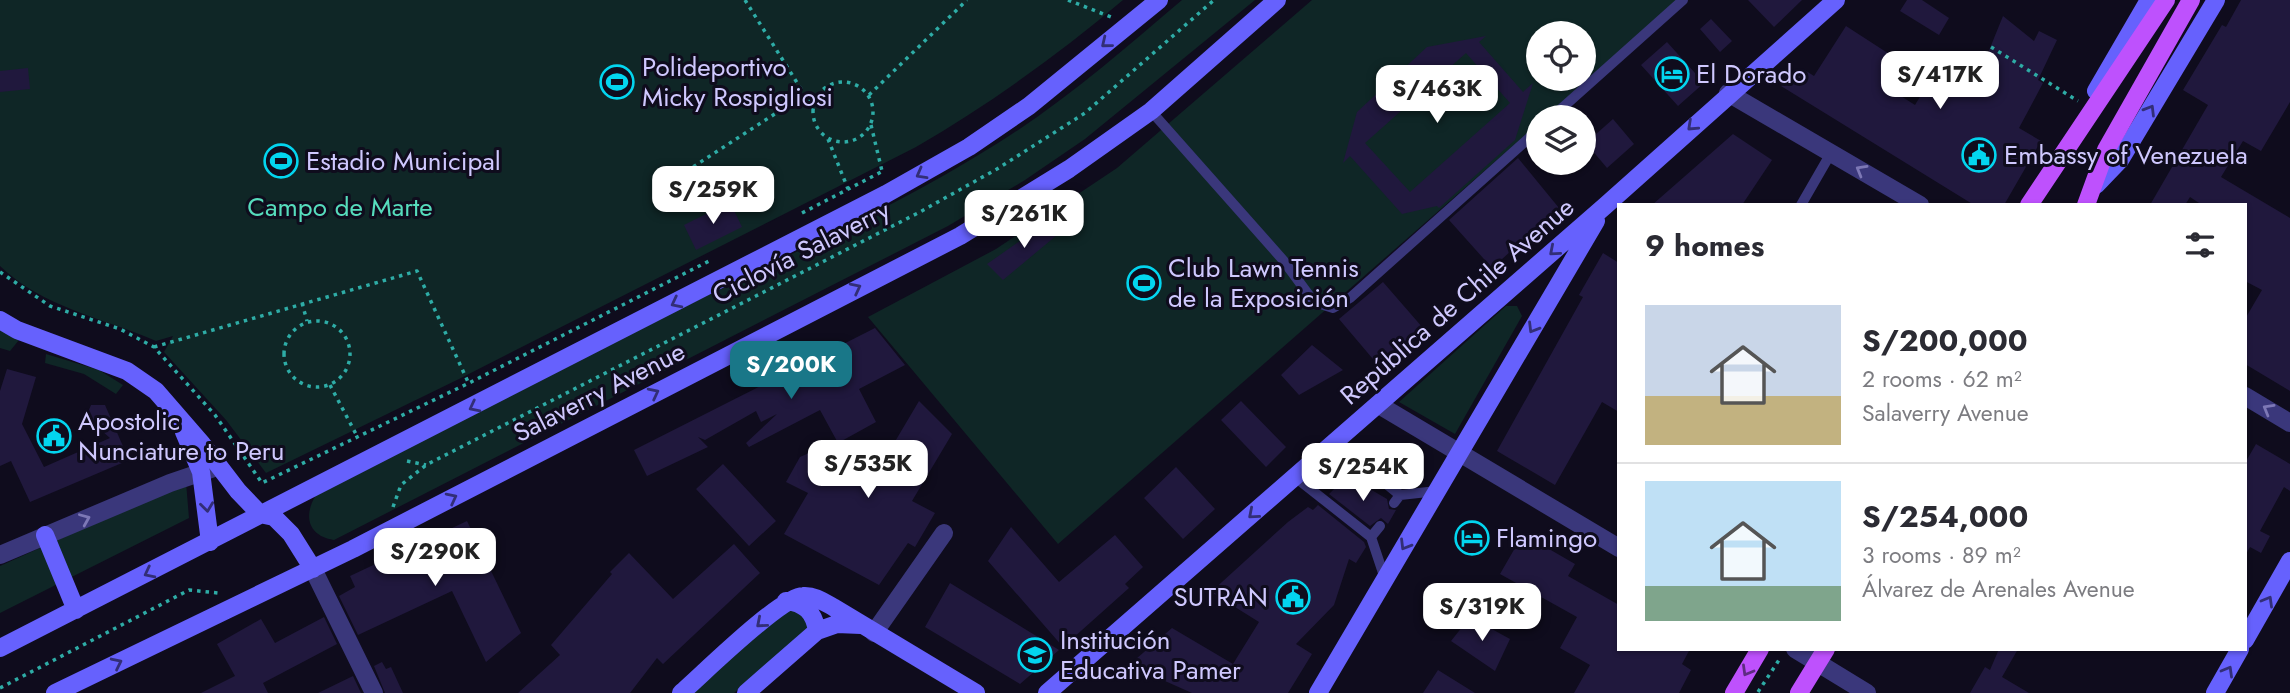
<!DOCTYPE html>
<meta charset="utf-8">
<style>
:root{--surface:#fff;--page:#f2f2f3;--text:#2b2b33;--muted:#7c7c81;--line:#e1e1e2;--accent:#197788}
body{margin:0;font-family:Jost,sans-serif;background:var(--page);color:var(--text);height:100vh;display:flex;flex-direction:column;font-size:26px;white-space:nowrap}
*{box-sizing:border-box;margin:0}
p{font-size:23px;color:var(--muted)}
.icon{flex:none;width:38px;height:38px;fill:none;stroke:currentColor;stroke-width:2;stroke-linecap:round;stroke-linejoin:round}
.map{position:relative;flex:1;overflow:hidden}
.side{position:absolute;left:1617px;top:203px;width:630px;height:448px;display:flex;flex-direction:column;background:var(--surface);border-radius:0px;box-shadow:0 2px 5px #0004}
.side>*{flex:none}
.tools{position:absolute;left:1526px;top:21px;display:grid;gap:14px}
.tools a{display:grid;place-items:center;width:70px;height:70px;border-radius:50%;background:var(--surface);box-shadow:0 2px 5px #0004;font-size:35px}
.price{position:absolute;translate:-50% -60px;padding:0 16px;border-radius:14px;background:#fff;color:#222;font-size:23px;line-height:46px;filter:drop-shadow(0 2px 4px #0008)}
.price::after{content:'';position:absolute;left:50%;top:42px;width:21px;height:16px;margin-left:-10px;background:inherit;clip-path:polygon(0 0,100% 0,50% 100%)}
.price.active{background:var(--accent);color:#fff}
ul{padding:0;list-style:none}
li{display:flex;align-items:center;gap:21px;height:175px;padding:0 28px}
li+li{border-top:2px solid var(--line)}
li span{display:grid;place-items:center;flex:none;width:196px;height:140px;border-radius:0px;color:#555}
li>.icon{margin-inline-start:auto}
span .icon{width:84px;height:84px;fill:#fffc;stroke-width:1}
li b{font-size:30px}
h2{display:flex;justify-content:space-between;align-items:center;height:84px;padding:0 28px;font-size:30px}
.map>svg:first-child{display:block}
.green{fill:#0f2626;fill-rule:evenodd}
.building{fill:#20183d;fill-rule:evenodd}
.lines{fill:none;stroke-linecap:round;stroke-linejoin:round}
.path{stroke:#2eaca6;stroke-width:3.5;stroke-dasharray:3.5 5;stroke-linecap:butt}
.lane{stroke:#3a377b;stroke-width:10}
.street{stroke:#3a377b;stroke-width:18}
.secondary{stroke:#6661fd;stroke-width:18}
.primary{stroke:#be51fd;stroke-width:18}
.oneway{stroke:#322e77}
.oneway2{stroke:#7d78b6}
.oneway3{stroke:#5e2b82}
.labels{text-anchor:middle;stroke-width:6;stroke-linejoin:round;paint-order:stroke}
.poi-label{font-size:26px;fill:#cfc8fe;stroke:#0f0c1d;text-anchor:start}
.park-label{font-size:26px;fill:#56dcbc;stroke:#0f0c1d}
.street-label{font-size:26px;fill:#cfc8fe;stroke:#0f0c1d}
</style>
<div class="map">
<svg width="2290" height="693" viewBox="0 0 2290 693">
<rect width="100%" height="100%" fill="#0f0c1d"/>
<path class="green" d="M0,0h1123c-65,55 -133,104 -207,147l-457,232 -193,94 -40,-53 -62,-68 9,-16 -17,5c-53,-23 -114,-34 -156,-75z
M1182,0h73l-170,139 -60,41 -77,46 -614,314c-26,-4 -31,-24 -18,-45 120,-61 239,-123 358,-183 109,-55 221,-104 324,-169 66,-41 125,-93 184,-143z
M1312,0h368l-134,117h-8v7l-480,420 -190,-227 128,-68 121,-81zM1538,33h46v46h-46z
M1506,306h11l5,10 -67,118 -56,-32z
M0,326l19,14 -9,11 -10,-3z
M46,354l53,16 24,15 -7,9 -32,-20 -39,-11z
M186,482l3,36 -189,95v-47z
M796,604l13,23 -75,66h-44l99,-87z"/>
<path class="building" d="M1748,0h54l-28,27z
M1907,0h15l27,18 -10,17 -39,-24z
M2241,0h49v102l-29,49 -18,-10 -22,36 69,41v173l-45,-27v-45l17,-29 -17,-9v-76h-43l-12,-8 -5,8h-35l58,-100 -25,-15 39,-65 4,2z
M2003,16l31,25 5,-10 18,9 -19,40 5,3 -24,45 22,13 -37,64h-30l-193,-119 22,-17 11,7 32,-50 54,35 -15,25 30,19 18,-30 29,17 22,-41 4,2z
M1711,19l21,22 -12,11 -20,-23z
M1486,36l-7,6 44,50 10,-9 -18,57 -76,68 -2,-2 -35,8 -52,-58 -7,7 14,-51 70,-65zM1466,53l44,50 -100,89 -45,-49z
M1667,42l37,41 -26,23 -37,-41z
M28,68l2,21 -30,3v-21z
M1613,119l21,25 -27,24 -21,-25z
M1733,134l39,26 -30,45h-90z
M1518,158l41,50 -67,60 -43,-48z
M730,202l12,25 -46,23 -12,-25z
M1050,220l13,10 -60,50 -16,-16z
M1603,253l16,10v149l-17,-10 -47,83 -58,-34 86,-154 -4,-2z
M1383,282l40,46 -45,37 -39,-46z
M875,328l30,37 -46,24 17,33 -38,21 -18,-33 -71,37 -3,-4 31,-29 -16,8 -5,-11 -51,29 -7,-3 10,10 -61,29 -13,-26z
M1312,345l31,25 -44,25 -18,-20z
M7,369l29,8 -14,47 22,43 66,-29 -24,-21 5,-12h14l24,55 -99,42 -19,-41 -11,5v-75z
M919,401l33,33 -40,67 23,12 -20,34 -7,-4 -29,42 -95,-51 24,-41 -22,-11 14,-25 25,-11 49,31z
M1241,401l45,46 -20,20 -45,-47z
M2256,444l34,20v27l-6,-4 -24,44 10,5 -9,17 -11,-6 -5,9v-93z
M723,464l53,57 -27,25 -53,-57z
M1176,467l39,42 -32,30 -39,-41z
M1343,480l7,6 8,-4 29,17 2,10 7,1 -8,14 -7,-6 -11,8 -41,-32z
M1318,505l46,37 2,5 -10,16 -7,-4 -15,46 -38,39 16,10 -24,39h-96l-63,-28 43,-37 61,36 26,-42 -48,-30 77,-70 20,-15 5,3z
M467,521l54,112 -35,29 -34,-71 -94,44 -19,-39 16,-9 -5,-11z
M1011,527l48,55 56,-47 28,32 -18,17 4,4 -66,59 -75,-86z
M1523,534l52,30 -7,12 51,29v44h71l-8,15 9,6 -12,23h-105l16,-28 -30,-17 17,-31 -77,-43z
M734,544l26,29 -97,91 -6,-6 -27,35h-112l42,-38 -9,-10 61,-71 -2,-2 19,-19 44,46z
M950,583l109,67 -39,34 -95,-57z
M324,617l13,27 -74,39 5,10h-67l34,-17 -18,-32 44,-25 14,24z
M1470,617l40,22 -15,32 -44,-30z
M1999,649h19l-16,28 27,16h-59l15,-26 5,3z
M382,662l4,7 5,-2 12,26h-18l-11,-27z
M1438,670l37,23h-52z
M353,676l8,17h-43z"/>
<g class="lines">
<path class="path" d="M745,0l68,108
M1068,0l43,17
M1991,47l87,54
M813 112a30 30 0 1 1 60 0a30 30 0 1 1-60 0Z
M869,95l98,-95
M871,125l11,46
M828,139l20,50
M679,176l125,-81
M802,213l83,-43
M0,272l50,34 70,23 34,18 61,68 47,68 207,-100 242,-123
M302,303l5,18
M284 354a33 33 0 1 1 66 0a33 33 0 1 1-66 0Z
M154,347l263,-76 52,113
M330,385l27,51
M407,461l19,4
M393,507l8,-22 25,-20 492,-252 79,-44 88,-56 129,-113
M0,688l189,-98 29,3
M1758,692l21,-32"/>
<path class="lane" d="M1151,111l132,149 31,42 19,6 17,-10 188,-168
M1552,117l131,-117
M1801,205l30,-52
M1335,442l65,53
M1295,477l76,60
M1351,478l11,-12
M1394,503l6,-8 37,-4
M1380,526l-9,11 14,42"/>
<path class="street" d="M1728,93l192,112
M2245,396l45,27
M1379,405l240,143
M0,555l170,-72 44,-15
M313,569l61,124
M874,633l70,-100
M1795,649l72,44"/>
<path class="secondary" d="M2096,91l53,-91
M2096,185l24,-25 96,-160
M0,320l17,10 110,41 29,20 46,53 36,47 22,23 14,3 17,17 22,35
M184,432l17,40 9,70
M45,535l31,75
M786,601c19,2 28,11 31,30
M2245,640l45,-79
M0,648l886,-454 83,-47 60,-41 130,-106
M55,693l298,-144 607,-313 109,-67 82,-58 126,-111
M681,693c22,-19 99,-96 122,-97 11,-1 21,6 30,11l143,86
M746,693l71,-62 20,-7 24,1
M1047,693l558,-487 231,-206
M1318,693l278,-472
M2215,693l25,-44"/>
<path class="primary" d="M2029,205l137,-205
M2086,205l20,-55 85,-150
M1734,693l26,-44
M1799,693l27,-44"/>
</g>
<defs><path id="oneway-chevron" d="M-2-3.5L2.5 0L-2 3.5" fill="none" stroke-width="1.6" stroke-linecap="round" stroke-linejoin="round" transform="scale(1.75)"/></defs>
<g class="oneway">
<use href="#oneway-chevron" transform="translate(1106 43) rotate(141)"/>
<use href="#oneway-chevron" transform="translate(2150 110) rotate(-59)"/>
<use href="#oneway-chevron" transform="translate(1692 126) rotate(137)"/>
<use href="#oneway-chevron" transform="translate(921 174) rotate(151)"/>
<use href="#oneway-chevron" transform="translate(1554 251) rotate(139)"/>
<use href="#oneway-chevron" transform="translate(856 288) rotate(-27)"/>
<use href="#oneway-chevron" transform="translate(676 303) rotate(153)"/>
<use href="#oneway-chevron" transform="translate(1533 328) rotate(121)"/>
<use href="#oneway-chevron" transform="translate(654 393) rotate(-27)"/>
<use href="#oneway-chevron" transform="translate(474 407) rotate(153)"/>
<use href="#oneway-chevron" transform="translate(452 498) rotate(-27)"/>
<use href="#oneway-chevron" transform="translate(207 507) rotate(83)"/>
<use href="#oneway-chevron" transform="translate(1253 514) rotate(139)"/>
<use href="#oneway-chevron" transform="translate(1405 545) rotate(121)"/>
<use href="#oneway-chevron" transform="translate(149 573) rotate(153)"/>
<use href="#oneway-chevron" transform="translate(2268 601) rotate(-60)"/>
<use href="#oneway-chevron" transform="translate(761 623) rotate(139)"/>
<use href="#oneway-chevron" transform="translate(117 663) rotate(-26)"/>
<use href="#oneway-chevron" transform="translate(2228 671) rotate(-60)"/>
</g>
<g class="oneway2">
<use href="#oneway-chevron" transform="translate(1861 170) rotate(-150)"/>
<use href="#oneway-chevron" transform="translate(2268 409) rotate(-150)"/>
<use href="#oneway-chevron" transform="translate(85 519) rotate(-23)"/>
</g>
<use class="oneway3" href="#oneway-chevron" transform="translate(1747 671) rotate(120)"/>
<defs>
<symbol id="hotel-ring" viewBox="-11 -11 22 22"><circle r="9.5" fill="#0f0c1d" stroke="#03d5ef" stroke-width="1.5"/><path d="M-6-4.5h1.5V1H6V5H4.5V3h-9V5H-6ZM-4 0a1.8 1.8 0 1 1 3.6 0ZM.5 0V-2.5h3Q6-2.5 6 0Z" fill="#03d5ef"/></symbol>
<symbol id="stadium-ring" viewBox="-11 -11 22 22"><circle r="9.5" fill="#0f0c1d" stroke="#03d5ef" stroke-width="1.5"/><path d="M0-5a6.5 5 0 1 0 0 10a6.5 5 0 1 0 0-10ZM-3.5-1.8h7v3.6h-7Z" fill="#03d5ef"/></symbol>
<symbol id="civic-ring" viewBox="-11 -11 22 22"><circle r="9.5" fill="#0f0c1d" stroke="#03d5ef" stroke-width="1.5"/><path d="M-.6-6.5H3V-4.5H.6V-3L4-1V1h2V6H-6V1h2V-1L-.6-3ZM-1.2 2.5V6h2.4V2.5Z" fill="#03d5ef"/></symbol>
<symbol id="school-ring" viewBox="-11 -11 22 22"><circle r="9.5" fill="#0f0c1d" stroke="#03d5ef" stroke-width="1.5"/><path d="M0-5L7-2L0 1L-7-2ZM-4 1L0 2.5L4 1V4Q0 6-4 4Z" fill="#03d5ef"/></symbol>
</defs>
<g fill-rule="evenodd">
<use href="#hotel-ring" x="1653" y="55" width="38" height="38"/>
<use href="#stadium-ring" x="598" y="63" width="38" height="38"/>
<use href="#civic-ring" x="1960" y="136" width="38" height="38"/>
<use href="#stadium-ring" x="262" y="142" width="38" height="38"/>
<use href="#stadium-ring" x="1125" y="264" width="38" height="38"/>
<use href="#civic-ring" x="35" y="417" width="38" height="38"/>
<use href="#hotel-ring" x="1453" y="519" width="38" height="38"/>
<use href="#civic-ring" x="1274" y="578" width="38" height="38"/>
<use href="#school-ring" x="1016" y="636" width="38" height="38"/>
</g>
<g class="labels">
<g class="poi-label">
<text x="642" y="76">Polideportivo<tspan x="642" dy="30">Micky Rospigliosi</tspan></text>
<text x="1696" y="83">El Dorado</text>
<text x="2004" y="164">Embassy of Venezuela</text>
<text x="306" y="170">Estadio Municipal</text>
<text x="1168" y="277">Club Lawn Tennis<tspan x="1168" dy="30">de la Exposición</tspan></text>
<text x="78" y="430">Apostolic<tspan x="78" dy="30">Nunciature to Peru</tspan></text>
<text x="1496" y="547">Flamingo</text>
<text x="1268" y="606" text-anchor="end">SUTRAN</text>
<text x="1060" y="649">Institución<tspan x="1060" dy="30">Educativa Pamer</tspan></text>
</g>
<g class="park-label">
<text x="340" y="216">Campo de Marte</text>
</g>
<g class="street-label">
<text transform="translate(801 252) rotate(-27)" y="9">Ciclovía Salaverry</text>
<text transform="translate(1457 301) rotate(-41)" y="9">República de Chile Avenue</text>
<text transform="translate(599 392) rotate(-27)" y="9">Salaverry Avenue</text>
</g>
</g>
</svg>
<div class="tools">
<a><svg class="icon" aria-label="locate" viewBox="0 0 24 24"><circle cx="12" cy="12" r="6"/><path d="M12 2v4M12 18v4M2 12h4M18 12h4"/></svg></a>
<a><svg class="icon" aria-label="layers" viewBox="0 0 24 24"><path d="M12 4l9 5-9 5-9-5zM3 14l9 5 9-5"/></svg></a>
</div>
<b class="price" style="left:1940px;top:111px">S/417K</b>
<b class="price" style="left:1437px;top:125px">S/463K</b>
<b class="price" style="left:713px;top:226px">S/259K</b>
<b class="price" style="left:1024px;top:250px">S/261K</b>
<b class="price active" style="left:791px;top:401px">S/200K</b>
<b class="price" style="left:868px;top:500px">S/535K</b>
<b class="price" style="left:1363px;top:503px">S/254K</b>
<b class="price" style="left:435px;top:588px">S/290K</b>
<b class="price" style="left:1482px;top:643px">S/319K</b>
<section class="side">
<h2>9 homes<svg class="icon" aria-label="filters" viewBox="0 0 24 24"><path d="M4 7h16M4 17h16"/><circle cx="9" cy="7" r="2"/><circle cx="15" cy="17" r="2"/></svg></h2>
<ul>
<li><span style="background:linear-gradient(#c9d6e8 65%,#c2b280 0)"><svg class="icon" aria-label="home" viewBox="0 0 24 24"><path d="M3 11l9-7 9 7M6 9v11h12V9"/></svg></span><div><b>S/200,000</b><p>2 rooms · 62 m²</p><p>Salaverry Avenue</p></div></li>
<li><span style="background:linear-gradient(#bfe0f5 75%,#7fa58c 0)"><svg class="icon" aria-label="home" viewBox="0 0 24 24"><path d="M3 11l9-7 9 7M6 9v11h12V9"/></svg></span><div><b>S/254,000</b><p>3 rooms · 89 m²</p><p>Álvarez de Arenales Avenue</p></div></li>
</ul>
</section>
</div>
